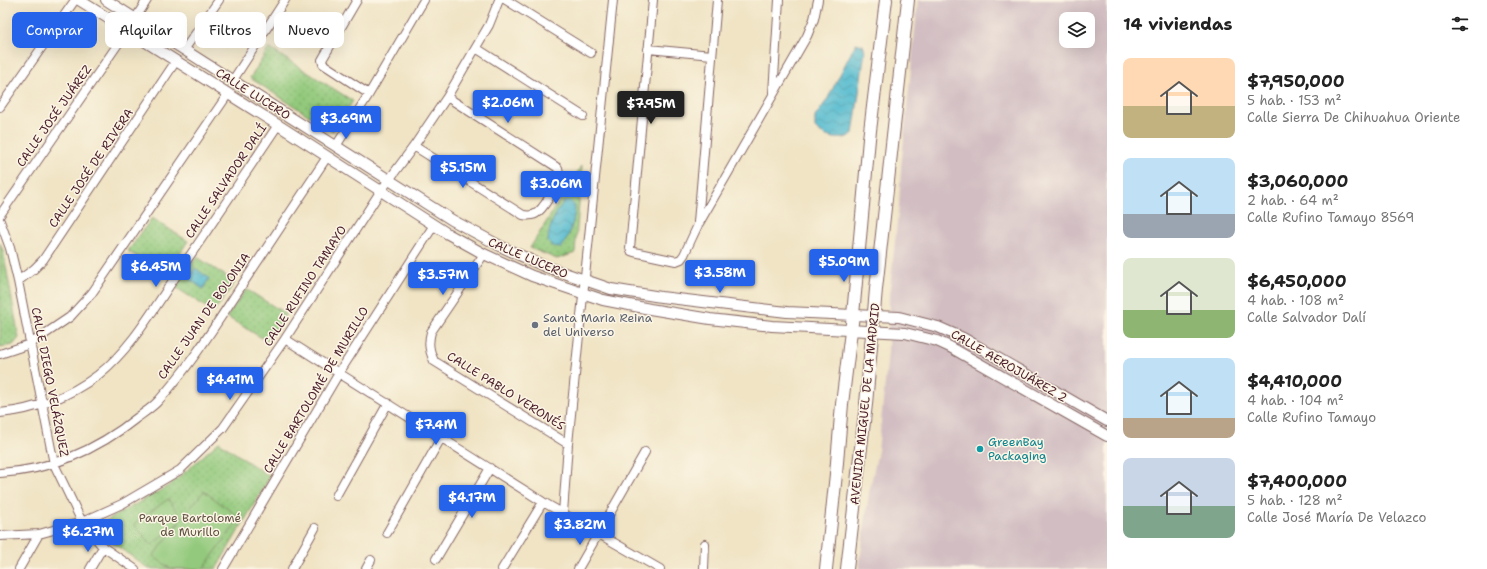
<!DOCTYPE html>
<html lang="es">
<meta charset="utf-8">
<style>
:root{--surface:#fff;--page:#f2f2f2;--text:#222;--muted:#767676;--accent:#2563eb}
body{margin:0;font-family:"Shantell Sans",sans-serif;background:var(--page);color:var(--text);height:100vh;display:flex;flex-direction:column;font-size:15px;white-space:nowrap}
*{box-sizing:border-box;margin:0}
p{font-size:13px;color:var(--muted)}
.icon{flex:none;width:22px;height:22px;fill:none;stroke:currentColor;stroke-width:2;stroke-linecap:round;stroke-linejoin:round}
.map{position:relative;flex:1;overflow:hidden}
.side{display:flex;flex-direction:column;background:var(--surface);width:380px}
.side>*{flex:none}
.guide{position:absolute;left:12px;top:12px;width:380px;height:36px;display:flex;gap:8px}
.controls{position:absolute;left:1059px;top:12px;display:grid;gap:8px}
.controls a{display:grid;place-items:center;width:36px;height:36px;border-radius:8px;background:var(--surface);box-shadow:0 4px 16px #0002;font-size:20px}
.price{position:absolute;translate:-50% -34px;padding:0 9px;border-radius:4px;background:var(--accent);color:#fff;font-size:13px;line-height:26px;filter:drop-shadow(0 1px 2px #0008)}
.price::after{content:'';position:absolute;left:50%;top:24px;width:12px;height:9px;margin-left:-6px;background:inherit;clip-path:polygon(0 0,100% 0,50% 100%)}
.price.active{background:#222;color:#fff}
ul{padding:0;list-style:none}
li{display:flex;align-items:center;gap:12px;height:100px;padding:0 16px}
li span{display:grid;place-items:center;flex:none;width:112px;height:80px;border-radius:8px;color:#555}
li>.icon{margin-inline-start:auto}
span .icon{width:48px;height:48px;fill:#fffc;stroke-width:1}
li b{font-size:17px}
h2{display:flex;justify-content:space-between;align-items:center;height:48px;padding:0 16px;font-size:17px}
.pill{padding:0 14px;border-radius:8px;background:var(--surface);box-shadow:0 4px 16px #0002;font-size:14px;line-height:36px}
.pill.active{background:var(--accent);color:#fff}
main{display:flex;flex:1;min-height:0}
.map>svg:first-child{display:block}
.industrial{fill:#d2bec2;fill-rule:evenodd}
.grass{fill:url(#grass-dots);stroke:#6e7454}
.garden{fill:#92c97c;stroke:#6e7454}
.water{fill:url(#water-waves);stroke:#4e6c7d}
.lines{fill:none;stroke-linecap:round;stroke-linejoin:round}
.minor-casing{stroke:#846461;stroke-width:10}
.tertiary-casing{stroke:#846461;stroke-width:12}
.secondary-casing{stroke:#846461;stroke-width:14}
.minor{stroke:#fff;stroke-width:8}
.tertiary{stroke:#fff;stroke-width:10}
.secondary{stroke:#fff;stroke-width:12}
.worship-dot{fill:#6b7280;stroke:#fcf5e5;stroke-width:1.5}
.culture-dot{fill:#0f9aa8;stroke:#fcf5e5;stroke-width:1.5}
.labels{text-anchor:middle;stroke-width:3;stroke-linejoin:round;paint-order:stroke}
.street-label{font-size:12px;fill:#4a1f2b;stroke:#fcf5e5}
.worship-label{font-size:12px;fill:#5b616d;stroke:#fcf5e5;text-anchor:start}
.culture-label{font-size:12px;fill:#0d838f;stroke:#fcf5e5;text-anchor:start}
.park-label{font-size:12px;fill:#605243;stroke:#fcf5e5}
</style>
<main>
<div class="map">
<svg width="1107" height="569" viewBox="0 0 1107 569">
<defs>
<pattern id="grass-dots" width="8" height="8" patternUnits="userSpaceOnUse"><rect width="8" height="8" fill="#92c97c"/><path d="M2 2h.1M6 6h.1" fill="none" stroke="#7fac6b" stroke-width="1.8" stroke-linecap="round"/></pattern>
<pattern id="water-waves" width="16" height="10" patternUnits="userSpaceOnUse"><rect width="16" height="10" fill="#51bacf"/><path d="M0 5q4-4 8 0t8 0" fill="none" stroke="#4597a8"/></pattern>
</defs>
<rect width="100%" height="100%" fill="#fcf5e5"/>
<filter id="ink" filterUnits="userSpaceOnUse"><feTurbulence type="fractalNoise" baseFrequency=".025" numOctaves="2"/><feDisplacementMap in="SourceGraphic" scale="8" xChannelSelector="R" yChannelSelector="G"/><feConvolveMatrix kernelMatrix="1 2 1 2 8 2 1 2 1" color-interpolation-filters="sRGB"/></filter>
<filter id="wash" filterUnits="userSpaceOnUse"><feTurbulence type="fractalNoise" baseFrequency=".012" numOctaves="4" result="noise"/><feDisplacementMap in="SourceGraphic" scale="16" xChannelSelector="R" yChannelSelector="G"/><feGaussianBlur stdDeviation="0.9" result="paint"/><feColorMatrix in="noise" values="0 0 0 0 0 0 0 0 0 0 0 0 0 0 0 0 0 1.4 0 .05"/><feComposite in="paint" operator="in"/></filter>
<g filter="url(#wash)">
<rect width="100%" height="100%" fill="#f0e4c5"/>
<path class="industrial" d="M918,0h189v569h-248l10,-76 9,-42 10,-98 1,-56 10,-92 2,-37zM1066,19h22v22h-22z"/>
<path class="grass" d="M269,48l84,53 -20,30 -83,-53z
M582,165l-7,88 -18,6 -27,-11z
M152,218l36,23 -22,34 -38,-24z
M0,243l3,7 16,88 -6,7 -13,2z
M197,257l38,25 -21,30 -39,-25z
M246,289l40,25 -19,27 -40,-24z
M219,442l51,35 -54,92h-67l-47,-34 2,-13 66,-37z"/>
<path class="garden" d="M204,491l36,27 -37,51h-32l-18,-13 27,-34 -29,23 -17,-21 34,-25 14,19z"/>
<path class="water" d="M856,43l7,2 2,6 -12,83c-11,8 -29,4 -38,-6v-11l12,-17z
M569,200l6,6c0,13 -6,32 -14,42 -6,0 -9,-1 -13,-6 0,-16 8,-29 16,-41z
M195,268l14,10 -6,11 -14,-10z"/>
</g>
<g filter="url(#ink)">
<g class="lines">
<defs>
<path id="minor" d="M357,0l-35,60 1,4 46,30
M506,0l85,53
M653,0l-23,248 1,3 3,1 42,9 5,-2 3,-4 14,-30 109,-189 7,-17 4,-19
M135,19l12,-19
M476,48l107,68
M648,49l64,6
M184,50l35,-50
M233,80l52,-80
M773,93l6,-93
M0,107l75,-107
M336,146l33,-52 55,-94
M414,146l109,69c6,1 11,1 15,-3 8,-7 24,-34 20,-44l-111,-71
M0,215l127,-184
M0,221l10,27 8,33 36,183 28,58 21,25 32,22
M698,222l19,-222
M484,254l-53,78c-3,11 -2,18 3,29l134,83
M18,281l16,-12 9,-9 133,-199
M285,339l258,163 117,67
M0,354l30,-10 40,-27 22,-24 136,-199
M0,413c35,-3 70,-17 98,-38 34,-27 56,-67 80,-102 34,-49 67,-99 100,-148
M0,473c52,-3 97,-23 138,-56 7,-5 15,-10 21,-17 31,-34 56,-74 81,-112 29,-44 58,-88 87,-131
M336,496l52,-93
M563,513l5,-69 45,-444
M387,533l54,-95
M0,536l39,-2 43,-12 40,-18 58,-34 43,-42 62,-89 95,-147 34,-46 33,-49 42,-72 10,-25
M436,559l54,-91
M19,569l20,-35
M90,569l13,-22
M223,569l116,-196 95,-148
M292,569l23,-41
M366,569l5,-9
M502,569l41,-67
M578,569l67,-117
M704,569l1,-25"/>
<path id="tertiary" d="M79,0l199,125 170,109 36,20 48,22 71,24 47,9 60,10 62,7 133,7 32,8 13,6 157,89
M106,0l346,220 52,28 40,18 67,23 50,8 126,15 112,5 39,10 25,11 144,83"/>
<path id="secondary" d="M826,569l10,-95 6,-70 11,-89 16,-176 17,-139
M847,569l19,-165 10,-115 32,-289"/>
</defs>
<use href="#minor" class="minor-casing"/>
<use href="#tertiary" class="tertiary-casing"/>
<use href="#secondary" class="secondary-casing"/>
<use href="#minor" class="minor"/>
<use href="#tertiary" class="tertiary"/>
<use href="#secondary" class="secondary"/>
</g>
</g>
<circle class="worship-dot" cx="535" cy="325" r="4"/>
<circle class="culture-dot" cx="980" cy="449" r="4"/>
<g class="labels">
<g class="street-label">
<text transform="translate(253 94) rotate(32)" y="4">CALLE LUCERO</text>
<text transform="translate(54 116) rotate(-55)" y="4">CALLE JOSÉ JUÁREZ</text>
<text transform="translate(91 168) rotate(-56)" y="4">CALLE JOSÉ DE RIVERA</text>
<text transform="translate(226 181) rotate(-56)" y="4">CALLE SALVADOR DALÍ</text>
<text transform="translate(528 258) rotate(23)" y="4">CALLE LUCERO</text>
<text transform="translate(305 286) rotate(-57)" y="4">CALLE RUFINO TAMAYO</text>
<text transform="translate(204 316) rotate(-55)" y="4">CALLE JUAN DE BOLONIA</text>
<text transform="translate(1009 366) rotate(30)" y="4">CALLE AEROJUÁREZ 2</text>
<text transform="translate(50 382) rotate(79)" y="4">CALLE DIEGO VELÁZQUEZ</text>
<text transform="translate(316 390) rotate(-59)" y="4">CALLE BARTOLOMÉ DE MURILLO</text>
<text transform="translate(506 391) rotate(32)" y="4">CALLE PABLO VERONÉS</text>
<text transform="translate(865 404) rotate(-84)" y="4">AVENIDA MIGUEL DE LA MADRID</text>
</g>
<g class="worship-label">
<text x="543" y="322">Santa Maria Reina<tspan x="543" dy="14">del Universo</tspan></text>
</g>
<g class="culture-label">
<text x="988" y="446">GreenBay<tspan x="988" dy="14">Packaging</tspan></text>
</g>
<g class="park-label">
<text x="190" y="522">Parque Bartolomé<tspan x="190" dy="14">de Murillo</tspan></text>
</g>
</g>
</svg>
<div class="controls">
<a><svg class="icon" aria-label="layers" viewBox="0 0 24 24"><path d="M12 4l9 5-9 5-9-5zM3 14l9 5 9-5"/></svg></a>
</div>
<b class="price" style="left:508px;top:124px">$2.06M</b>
<b class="price active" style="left:651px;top:125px">$7.95M</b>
<b class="price" style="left:346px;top:140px">$3.69M</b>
<b class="price" style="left:463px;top:189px">$5.15M</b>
<b class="price" style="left:556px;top:205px">$3.06M</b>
<b class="price" style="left:844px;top:283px">$5.09M</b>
<b class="price" style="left:156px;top:288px">$6.45M</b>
<b class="price" style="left:720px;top:294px">$3.58M</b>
<b class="price" style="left:443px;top:296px">$3.57M</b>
<b class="price" style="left:230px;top:401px">$4.41M</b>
<b class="price" style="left:436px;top:446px">$7.4M</b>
<b class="price" style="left:472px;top:519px">$4.17M</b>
<b class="price" style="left:580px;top:546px">$3.82M</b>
<b class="price" style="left:88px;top:553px">$6.27M</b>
<div class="guide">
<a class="pill active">Comprar</a>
<a class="pill">Alquilar</a>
<a class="pill">Filtros</a>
<a class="pill">Nuevo</a>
</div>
</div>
<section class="side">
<h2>14 viviendas<svg class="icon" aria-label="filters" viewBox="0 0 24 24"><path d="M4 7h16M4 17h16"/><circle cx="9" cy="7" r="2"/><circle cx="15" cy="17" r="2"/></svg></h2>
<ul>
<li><span style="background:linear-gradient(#ffd9b3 60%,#c2b280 0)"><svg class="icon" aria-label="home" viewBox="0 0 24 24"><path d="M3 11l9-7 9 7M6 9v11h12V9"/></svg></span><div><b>$7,950,000</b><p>5 hab. · 153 m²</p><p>Calle Sierra De Chihuahua Oriente</p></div></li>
<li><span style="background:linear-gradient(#bfe0f5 70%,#9aa5b1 0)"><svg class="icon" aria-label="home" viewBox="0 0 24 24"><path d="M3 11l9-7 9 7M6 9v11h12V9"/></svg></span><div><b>$3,060,000</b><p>2 hab. · 64 m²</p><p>Calle Rufino Tamayo 8569</p></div></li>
<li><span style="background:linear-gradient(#dfe7d0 65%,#8fb573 0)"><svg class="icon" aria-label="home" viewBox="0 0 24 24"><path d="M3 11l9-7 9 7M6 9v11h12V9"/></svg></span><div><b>$6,450,000</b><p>4 hab. · 108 m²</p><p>Calle Salvador Dalí</p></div></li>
<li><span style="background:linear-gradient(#bfe0f5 75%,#b9a48a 0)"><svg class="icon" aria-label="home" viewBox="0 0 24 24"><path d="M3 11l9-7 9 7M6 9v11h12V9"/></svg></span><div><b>$4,410,000</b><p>4 hab. · 104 m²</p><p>Calle Rufino Tamayo</p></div></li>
<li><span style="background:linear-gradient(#c9d6e8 60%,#7fa58c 0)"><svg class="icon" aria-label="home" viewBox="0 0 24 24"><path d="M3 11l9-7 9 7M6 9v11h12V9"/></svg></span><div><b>$7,400,000</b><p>5 hab. · 128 m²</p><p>Calle José María De Velazco</p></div></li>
</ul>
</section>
</main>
